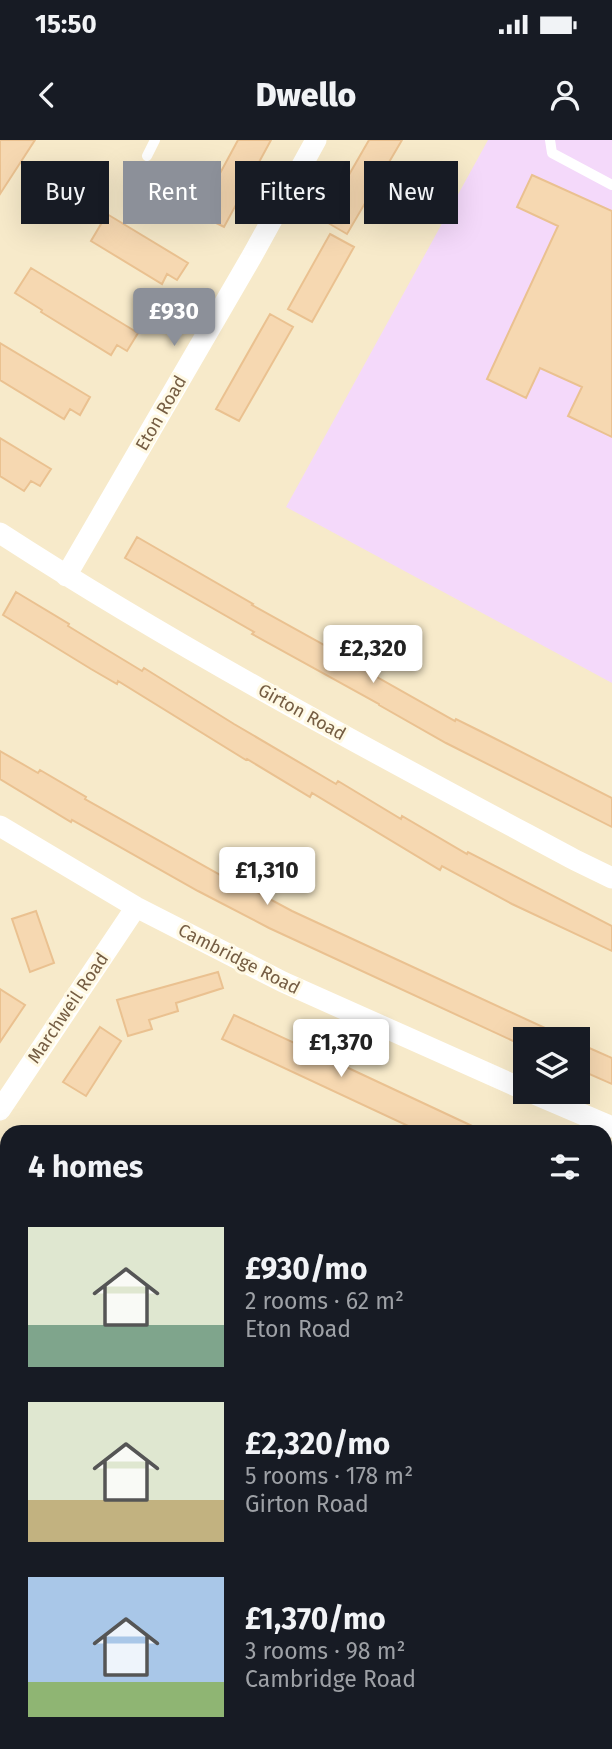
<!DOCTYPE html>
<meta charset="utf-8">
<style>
:root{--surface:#171b24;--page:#20242c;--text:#f1f3f6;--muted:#9ea1a6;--accent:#8c9099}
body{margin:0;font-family:"Fira Sans",sans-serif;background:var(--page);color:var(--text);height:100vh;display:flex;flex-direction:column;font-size:26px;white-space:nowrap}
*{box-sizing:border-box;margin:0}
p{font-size:23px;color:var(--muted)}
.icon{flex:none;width:38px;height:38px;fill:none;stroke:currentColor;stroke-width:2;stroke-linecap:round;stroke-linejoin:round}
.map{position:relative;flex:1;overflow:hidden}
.sheet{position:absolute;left:0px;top:985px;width:612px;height:625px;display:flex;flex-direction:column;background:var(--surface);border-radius:21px 21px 0 0;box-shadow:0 7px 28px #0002}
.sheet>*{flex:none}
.hud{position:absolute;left:21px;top:21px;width:570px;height:63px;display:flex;gap:14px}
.buttons{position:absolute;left:513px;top:887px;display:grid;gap:14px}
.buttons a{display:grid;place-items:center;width:77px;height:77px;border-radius:0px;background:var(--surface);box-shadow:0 7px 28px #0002;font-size:35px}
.price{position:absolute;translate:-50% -60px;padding:0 16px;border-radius:7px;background:#fff;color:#222;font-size:23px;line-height:46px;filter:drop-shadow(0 2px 4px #0008)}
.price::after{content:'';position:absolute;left:50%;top:42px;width:21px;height:16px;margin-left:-10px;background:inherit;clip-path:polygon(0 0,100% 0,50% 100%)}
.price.active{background:var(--accent);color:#fff}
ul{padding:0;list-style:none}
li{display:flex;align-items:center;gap:21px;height:175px;padding:0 28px}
li span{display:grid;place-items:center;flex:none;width:196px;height:140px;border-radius:0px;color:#555}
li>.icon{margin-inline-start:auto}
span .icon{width:84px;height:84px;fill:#fffc;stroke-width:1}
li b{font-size:30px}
h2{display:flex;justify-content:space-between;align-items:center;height:84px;padding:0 28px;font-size:30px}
.tag{padding:0 24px;border-radius:0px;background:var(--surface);box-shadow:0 7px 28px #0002;font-size:24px;line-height:63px}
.tag.active{background:var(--accent);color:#fff}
.status{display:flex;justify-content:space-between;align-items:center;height:49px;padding:0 35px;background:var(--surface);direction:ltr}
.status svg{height:19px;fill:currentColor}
header{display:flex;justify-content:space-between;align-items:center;height:91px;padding:0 28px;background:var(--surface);font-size:32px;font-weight:800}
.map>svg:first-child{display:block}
.residential{fill:#f7eaca;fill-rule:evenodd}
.industrial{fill:#ebe5d9}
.education{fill:#f4d9fa}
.green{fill:#c6ecba}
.building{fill:#f6d8b1;stroke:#eac190;stroke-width:2}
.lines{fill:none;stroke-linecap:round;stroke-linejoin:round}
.service{stroke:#fff;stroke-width:10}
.minor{stroke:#fff;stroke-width:21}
.labels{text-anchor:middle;stroke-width:6;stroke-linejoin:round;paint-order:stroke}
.street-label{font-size:18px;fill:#755d43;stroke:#fff9e4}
</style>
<div class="status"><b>15:50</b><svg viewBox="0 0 49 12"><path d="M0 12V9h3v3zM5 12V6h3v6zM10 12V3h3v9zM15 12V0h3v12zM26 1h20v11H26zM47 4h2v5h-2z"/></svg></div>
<header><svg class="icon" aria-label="back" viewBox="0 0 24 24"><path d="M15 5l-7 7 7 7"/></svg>Dwello<svg class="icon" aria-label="person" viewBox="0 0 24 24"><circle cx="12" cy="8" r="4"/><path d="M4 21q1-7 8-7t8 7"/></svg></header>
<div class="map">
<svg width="612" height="1609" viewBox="0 0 612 1609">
<rect width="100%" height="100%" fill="#fef7dc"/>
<path class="residential" d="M0,0h612v1609h-128l-9,-6h131v-611h-599v453l-7,6zM525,900h53v52h-53z"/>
<path class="industrial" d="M7,1445v158h468l9,6h-484v-158z"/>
<path class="education" d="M488,0h124v543l-326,-176z"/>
<path class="green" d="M7,1445v55l-7,-3v-46z
M456,1603h55l8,6h-55z"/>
<path class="building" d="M0,0h35l-35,54z
M238,0h33l-47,87 -26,-13z
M369,0h33l-55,94 -24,-14z
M532,35l80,36v226l-44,-21 14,-29 -42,-19 -14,30 -39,-19 71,-153 -41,-19z
M107,74l81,49 -11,17 -10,-6 -5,10 -71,-43z
M330,94l24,13 -42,75 -24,-13z
M31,128l107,65 -11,18 -10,-6 -6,10 -70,-43 1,-2 -27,-17z
M270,174l23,13 -54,94 -23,-12z
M0,203l90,54 -10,18 -10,-6 -6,10 -64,-39z
M0,298l51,31 -11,17 -9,-5 -7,10 -24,-15z
M137,397l116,67 -1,1 126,70 -1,2 78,44 1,-2 26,13 130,66v29l-166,-84 -67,-38v-1l-127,-70 2,-2 -129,-74z
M16,452l53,32 -1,2 36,22 38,23 2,-3 90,56 102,60 2,-3 63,38 1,-3 65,38 1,-2 144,74v25l-100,-47 -70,-38 -2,4 -128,-77 -2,4 -63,-38 -1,1 -128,-79 -1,3 -26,-15 -88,-54z
M0,611l38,22 2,-3 46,27 -1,2 139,78 1,-2 67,36 279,129h-46l-1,6 -255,-118 -71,-37 -126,-71 -1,2 -71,-43z
M36,771l18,52 -24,9 -18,-53z
M218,832l5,16 -47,15 2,8 -29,9 3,9 -24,7 -11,-36z
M0,849l25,16 -25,37z
M234,875l110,51 141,66h-64l-199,-93z
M100,887l21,14 -35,55 -23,-14z
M578,903l34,15v26l-34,-15z"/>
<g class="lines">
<path class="service" d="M550,0l2,13 60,32
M147,16l8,-16
M0,1278l7,-3"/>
<path class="minor" d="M0,393c185,120 381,223 575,327l37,18
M66,436l186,-320 64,-116
M0,686l136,81 147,75 242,108
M530,952l82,35
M0,970l136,-203
M606,1245v-1
M606,1267l6,3
M606,1532l6,4"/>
</g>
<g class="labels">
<g class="street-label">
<text transform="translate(161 273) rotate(-60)" y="6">Eton Road</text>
<text transform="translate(302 572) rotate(29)" y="6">Girton Road</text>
<text transform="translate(239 819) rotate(27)" y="6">Cambridge Road</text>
<text transform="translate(68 868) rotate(-56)" y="6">Marchweil Road</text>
</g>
</g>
</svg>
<div class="buttons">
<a><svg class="icon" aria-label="layers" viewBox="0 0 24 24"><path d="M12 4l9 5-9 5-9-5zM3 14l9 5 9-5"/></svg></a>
</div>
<b class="price active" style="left:174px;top:208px">£930</b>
<b class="price" style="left:373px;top:545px">£2,320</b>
<b class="price" style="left:267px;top:767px">£1,310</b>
<b class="price" style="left:341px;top:939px">£1,370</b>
<div class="hud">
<a class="tag">Buy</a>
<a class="tag active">Rent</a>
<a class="tag">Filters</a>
<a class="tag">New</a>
</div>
<section class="sheet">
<h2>4 homes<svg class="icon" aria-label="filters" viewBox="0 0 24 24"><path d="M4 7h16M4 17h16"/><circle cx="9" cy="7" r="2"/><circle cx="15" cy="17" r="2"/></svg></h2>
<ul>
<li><span style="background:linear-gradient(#dfe7d0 70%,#7fa58c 0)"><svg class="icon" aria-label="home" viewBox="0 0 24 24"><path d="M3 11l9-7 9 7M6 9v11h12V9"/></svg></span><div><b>£930/mo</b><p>2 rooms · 62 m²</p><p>Eton Road</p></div></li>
<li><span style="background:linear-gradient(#dfe7d0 70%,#c2b280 0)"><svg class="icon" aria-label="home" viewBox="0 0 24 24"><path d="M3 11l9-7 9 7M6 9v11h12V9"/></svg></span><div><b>£2,320/mo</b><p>5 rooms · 178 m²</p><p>Girton Road</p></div></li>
<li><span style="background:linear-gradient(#a9c7e8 75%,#8fb573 0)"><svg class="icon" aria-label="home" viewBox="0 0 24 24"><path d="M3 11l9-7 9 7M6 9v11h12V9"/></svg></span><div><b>£1,370/mo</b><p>3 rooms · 98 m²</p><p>Cambridge Road</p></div></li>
</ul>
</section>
</div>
